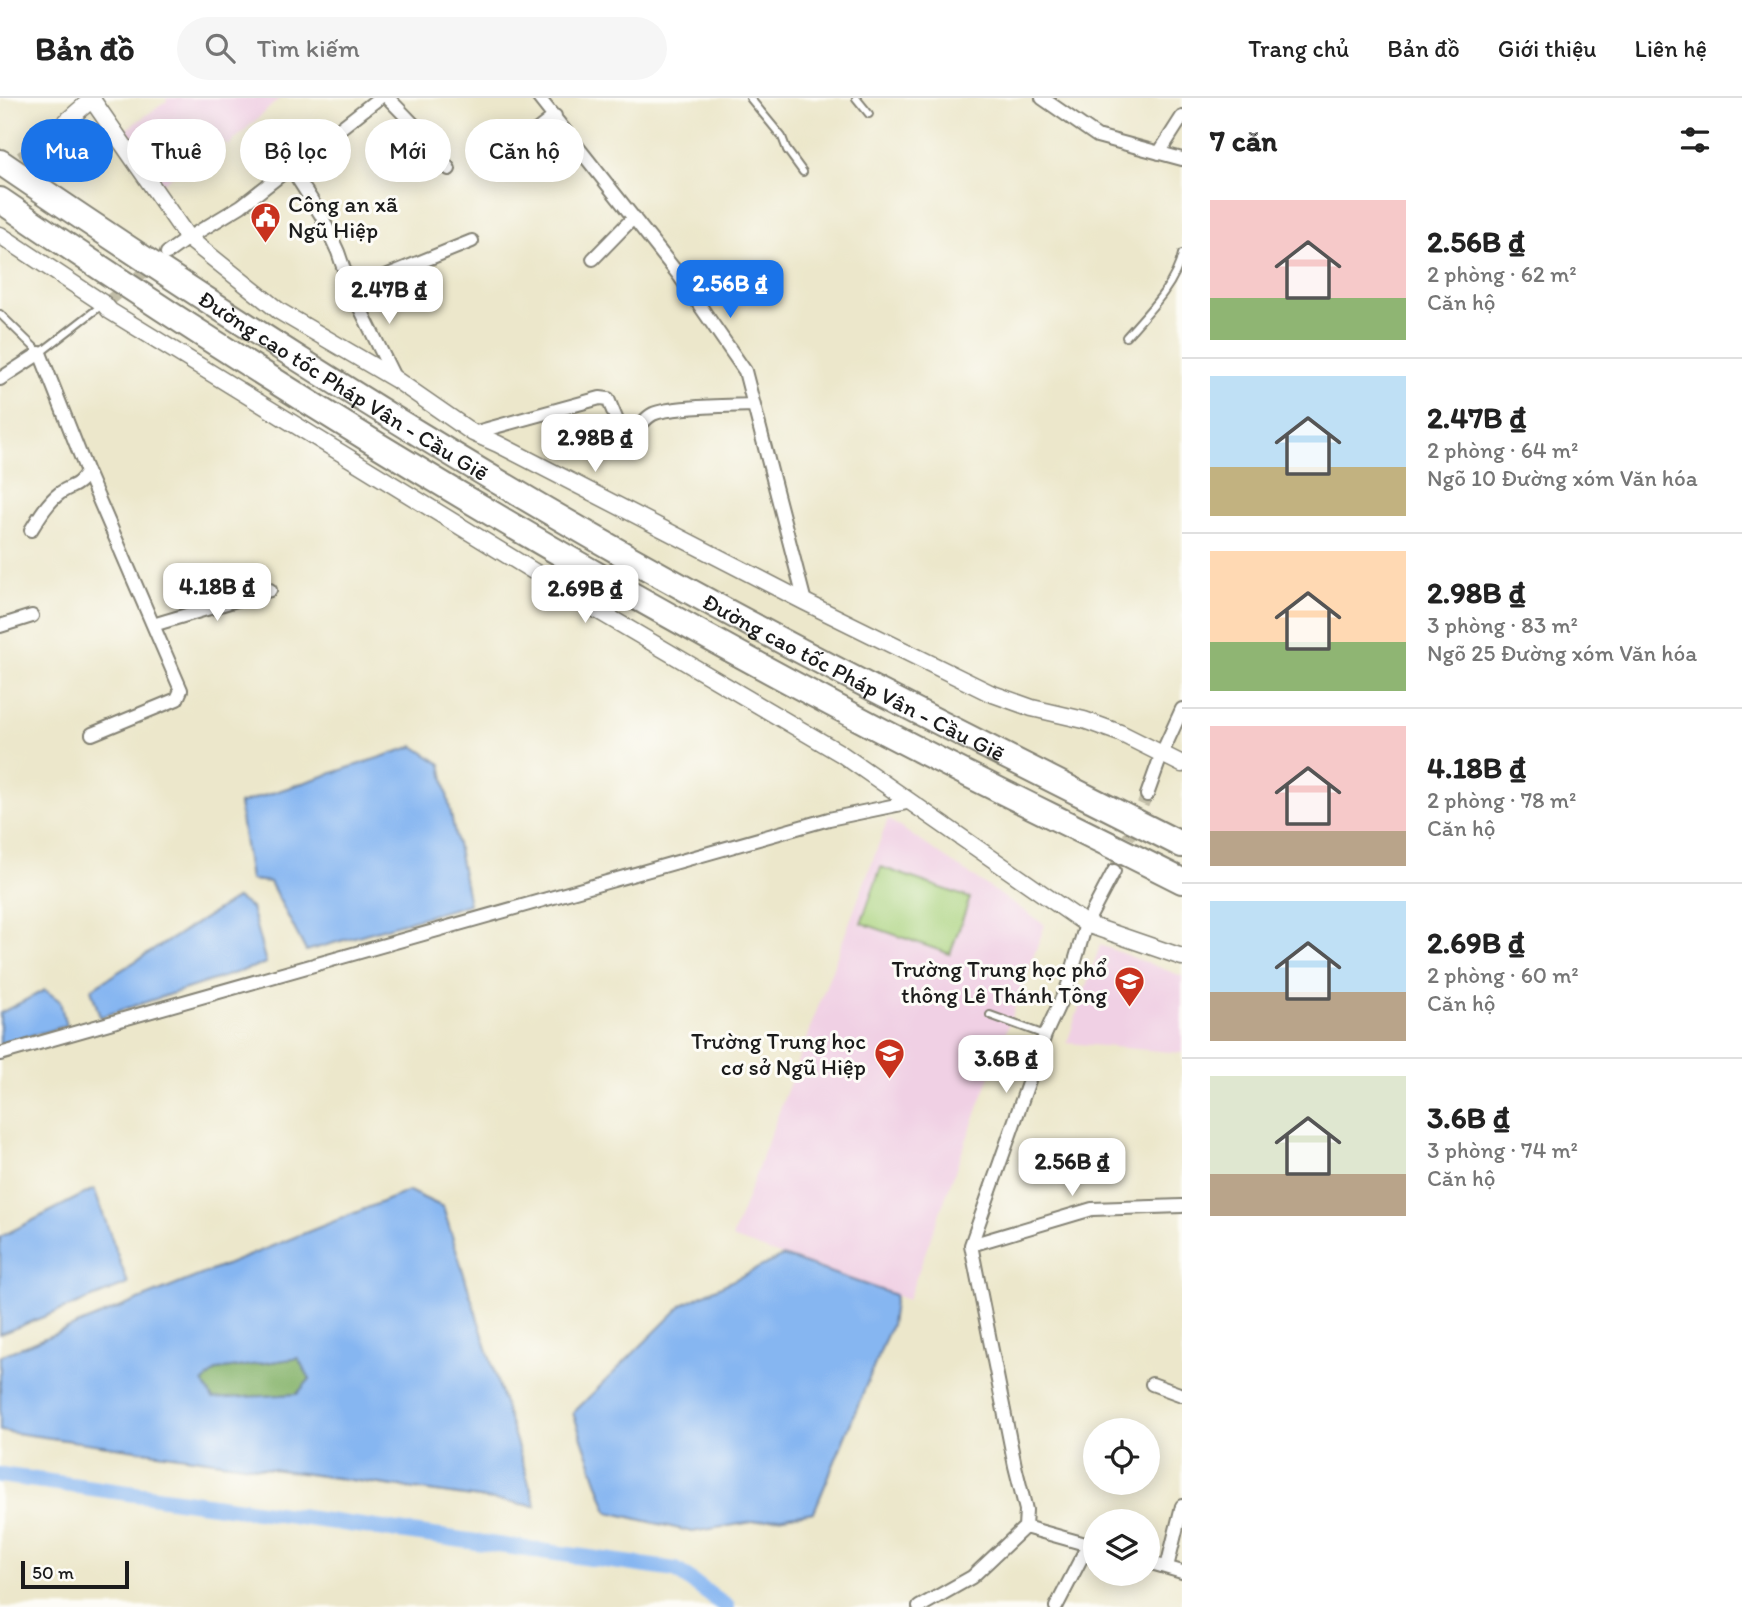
<!DOCTYPE html>
<html lang="vi">
<meta charset="utf-8">
<style>
:root{--surface:#fff;--page:#f6f6f6;--text:#222;--muted:#767676;--line:#e0e0e0;--accent:#1a73e8}
body{margin:0;font-family:Itim,sans-serif;background:var(--page);color:var(--text);height:100vh;display:flex;flex-direction:column;font-size:26px;white-space:nowrap}
*{box-sizing:border-box;margin:0}
p{font-size:23px;color:var(--muted)}
.icon{flex:none;width:38px;height:38px;fill:none;stroke:currentColor;stroke-width:2;stroke-linecap:round;stroke-linejoin:round}
.map{position:relative;flex:1;overflow:hidden}
.panel{display:flex;flex-direction:column;background:var(--surface);width:560px}
.panel>*{flex:none}
.banner{position:absolute;left:21px;top:21px;width:665px;height:63px;display:flex;gap:14px}
.buttons{position:absolute;left:1083px;top:1320px;display:grid;gap:14px}
.buttons a{display:grid;place-items:center;width:77px;height:77px;border-radius:50%;background:var(--surface);box-shadow:0 4px 18px #0003;font-size:35px}
.scale{position:absolute;left:21px;bottom:18px;width:108px;box-sizing:border-box;padding-left:7px;border:4px solid #1c1c1c;border-top:0;font-size:19px;line-height:24px;white-space:nowrap;color:#1c1c1c;-webkit-text-stroke:5px #fdfcf7;paint-order:stroke}
.price{position:absolute;translate:-50% -60px;padding:0 16px;border-radius:14px;background:#fff;color:#222;font-size:23px;line-height:46px;filter:drop-shadow(0 2px 4px #0008)}
.price::after{content:'';position:absolute;left:50%;top:42px;width:21px;height:16px;margin-left:-10px;background:inherit;clip-path:polygon(0 0,100% 0,50% 100%)}
.price.selected{background:var(--accent);color:#fff}
ul{padding:0;list-style:none}
li{display:flex;align-items:center;gap:21px;height:175px;padding:0 28px}
li+li{border-top:2px solid var(--line)}
li span{display:grid;place-items:center;flex:none;width:196px;height:140px;border-radius:0px;color:#555}
li>.icon{margin-inline-start:auto}
span .icon{width:84px;height:84px;fill:#fffc;stroke-width:1}
li b{font-size:30px}
h2{display:flex;justify-content:space-between;align-items:center;height:84px;padding:0 28px;font-size:30px}
.chip{padding:0 24px;border-radius:32px;background:var(--surface);box-shadow:0 4px 18px #0003;font-size:24px;line-height:63px}
.chip.selected{background:var(--accent);color:#fff}
header{display:flex;align-items:center;gap:42px;box-sizing:border-box;height:98px;padding:0 35px;background:var(--surface);border-bottom:2px solid var(--line)}
header strong{font-size:33px}
nav{display:flex;gap:38px;margin-inline-start:auto;font-size:24px}
.search{width:490px;height:63px;background:var(--page);display:flex;align-items:center;gap:18px;box-sizing:border-box;padding:0 24px;border-radius:38px;color:var(--muted);font-size:26px}
main{display:flex;flex:1;min-height:0}
.map>svg:first-child{display:block}
.built{fill:#f0d0e4}
.green{fill:#a9d27d;stroke:#62774c;stroke-width:2}
.forest{fill:#86b46c;stroke:#516844;stroke-width:2}
.water{fill:#86b6f1;stroke:#516986;stroke-width:2;fill-rule:evenodd}
.lines{fill:none;stroke-linecap:round;stroke-linejoin:round}
.canal{stroke:#86b6f1;stroke-width:16}
.minor-tunnel{stroke:#c2bea8;stroke-width:12;stroke-dasharray:12 6;stroke-linecap:butt}
.tertiary-tunnel{stroke:#c2bea8;stroke-width:16;stroke-dasharray:16 8;stroke-linecap:butt}
.service-casing{stroke:#848274;stroke-width:10}
.minor-casing{stroke:#848274;stroke-width:16}
.tertiary-casing{stroke:#848274;stroke-width:19}
.motorway-casing{stroke:#848274;stroke-width:28}
.service{stroke:#fff;stroke-width:6}
.minor{stroke:#fff;stroke-width:12}
.tertiary{stroke:#fff;stroke-width:16}
.motorway{stroke:#fff;stroke-width:24}
.labels{text-anchor:middle;stroke-width:6;stroke-linejoin:round;paint-order:stroke}
.poi-label{font-size:23px;fill:#1c1c1c;stroke:#fdfcf7;text-anchor:end}
.street-label{font-size:23px;fill:#1c1c1c;stroke:#fdfcf7}
</style>
<header>
<strong>Bản đồ</strong>
<div class="search"><svg class="icon" aria-label="search" viewBox="0 0 24 24"><circle cx="10" cy="10" r="6"/><path d="M15 15l6 6"/></svg>Tìm kiếm</div>
<nav><a>Trang chủ</a><a>Bản đồ</a><a>Giới thiệu</a><a>Liên hệ</a></nav>
</header>
<main>
<div class="map">
<svg width="1182" height="1509" viewBox="0 0 1182 1509">
<rect width="100%" height="100%" fill="#fdfcf7"/>
<filter id="ink" filterUnits="userSpaceOnUse"><feTurbulence type="fractalNoise" baseFrequency=".0143" numOctaves="2"/><feDisplacementMap in="SourceGraphic" scale="14" xChannelSelector="R" yChannelSelector="G"/><feConvolveMatrix kernelMatrix="1 2 1 2 8 2 1 2 1" color-interpolation-filters="sRGB"/></filter>
<filter id="wash" filterUnits="userSpaceOnUse"><feTurbulence type="fractalNoise" baseFrequency=".00686" numOctaves="4" result="noise"/><feDisplacementMap in="SourceGraphic" scale="28" xChannelSelector="R" yChannelSelector="G"/><feGaussianBlur stdDeviation="1.57" result="paint"/><feColorMatrix in="noise" values="0 0 0 0 0 0 0 0 0 0 0 0 0 0 0 0 0 1.4 0 .05"/><feComposite in="paint" operator="in"/></filter>
<g filter="url(#wash)">
<rect width="100%" height="100%" fill="#ece7cb"/>
<path class="built" d="M166,0h114l-52,48 -11,-11 -54,49 -41,-52 45,-31z
M888,721l157,106 -137,375 -176,-62z
M1100,847l82,31v77l-115,-10z"/>
<path class="green" d="M881,769l89,31 -20,56 -89,-31z"/>
<path class="forest" d="M299,1260l11,21 -13,15 -84,5 -11,-17 15,-12z"/>
<path class="water" d="M414,648l27,18 28,140 -163,47 -36,-69 -20,-2 -11,-76z
M237,800l14,10 15,55 -166,54 -9,-28z
M45,892l15,11 6,25 -66,18v-31z
M94,1091l34,95 -128,50v-97z
M409,1093l34,16 93,299 -536,-75v-75zM298,1260l12,21 -13,15 -84,5 -10,-17 14,-12z
M783,1158l112,39 -4,30 -77,187 -122,20 -84,-20 -35,-99 109,-108z"/>
<g class="lines">
<path class="canal" d="M0,1377l676,95 51,37"/>
</g>
</g>
<g filter="url(#ink)">
<g class="lines">
<path class="minor-tunnel" d="M110,202l46,-38
M1114,773l33,-76"/>
<path class="tertiary-tunnel" d="M2,75l31,-22"/>
<defs>
<path id="service" d="M750,0l32,39 5,13 16,22
M856,0l13,16
M0,216l40,39 62,-48
M1126,239c21,-24 49,-51 56,-83
M990,917l55,20"/>
<path id="minor" d="M388,0l35,36 26,35
M539,0l139,176 67,97 60,231
M1042,0l55,38 85,23
M523,43l32,-25
M1159,55l23,-36
M291,70l30,47 17,37 13,38 44,89
M167,155l21,-15 53,-32 138,-108
M593,161l41,-42
M351,192l121,-49
M0,281l40,-26 47,119 94,218 -4,9 -85,35
M473,335l127,-35 8,1 13,31c20,5 18,-9 32,-16 16,-8 78,-8 99,-9
M31,432c8,-13 17,-28 29,-37 13,-9 17,-5 27,-21
M153,527l117,-35
M0,528l32,-10
M1147,697l15,-42 20,-44
M0,956l829,-235 82,-17
M971,1147l121,-36 90,-3
M1152,1286l30,11
M1025,1429l71,20
M1148,1464l34,10
M1167,1469l15,-61
M919,1509l53,-30 53,-50 1,-17 -11,-44 -44,-221 74,-210 23,-50 18,-61 28,-53
M1056,1509l32,-62"/>
<path id="tertiary" d="M91,0l97,140 91,73 116,68 78,54 25,11 307,158 185,91 42,15 52,12 36,13 62,31
M33,53l60,-53
M0,137l104,69 6,7 480,295 250,147 246,171 96,33"/>
<g id="motorway">
<path id="s1" d="M0,64c204,139 412,273 628,395 181,102 368,194 554,288"/>
<path d="M0,102c270,185 550,355 839,508 113,61 229,115 343,173"/>
</g>
</defs>
<use href="#service" class="service-casing"/>
<use href="#minor" class="minor-casing"/>
<use href="#tertiary" class="tertiary-casing"/>
<use href="#motorway" class="motorway-casing"/>
<use href="#service" class="service"/>
<use href="#minor" class="minor"/>
<use href="#tertiary" class="tertiary"/>
<use href="#motorway" class="motorway"/>
</g>
</g>
<defs>
<symbol id="civic-pin" viewBox="-11 -11 22 30"><path d="M0 17L-7.5 6A9.5 9.5 0 1 1 7.5 6Z" fill="#c8321e" stroke="#fdfcf7"/><path d="M-.6-6.5H3V-4.5H.6V-3L4-1V1h2V6H-6V1h2V-1L-.6-3ZM-1.2 2.5V6h2.4V2.5Z" fill="#fff"/></symbol>
<symbol id="school-pin" viewBox="-11 -11 22 30"><path d="M0 17L-7.5 6A9.5 9.5 0 1 1 7.5 6Z" fill="#c8321e" stroke="#fdfcf7"/><path d="M0-5L7-2L0 1L-7-2ZM-4 1L0 2.5L4 1V4Q0 6-4 4Z" fill="#fff"/></symbol>
</defs>
<g fill-rule="evenodd">
<use href="#civic-pin" x="248" y="102" width="35" height="47"/>
<use href="#school-pin" x="1112" y="866" width="35" height="47"/>
<use href="#school-pin" x="872" y="938" width="35" height="47"/>
</g>
<g class="labels">
<g class="poi-label">
<text x="288" y="114" text-anchor="start">Công an xã<tspan x="288" dy="26">Ngũ Hiệp</tspan></text>
<text x="1107" y="879">Trường Trung học phổ<tspan x="1107" dy="26">thông Lê Thánh Tông</tspan></text>
<text x="866" y="951">Trường Trung học<tspan x="866" dy="26">cơ sở Ngũ Hiệp</tspan></text>
</g>
<g class="street-label">
<text dy="8" stroke="none"><textPath href="#s1" startOffset="410">Đường cao tốc Pháp Vân - Cầu Giẽ</textPath></text>
<text dy="8" stroke="none"><textPath href="#s1" startOffset="998">Đường cao tốc Pháp Vân - Cầu Giẽ</textPath></text>
</g>
</g>
</svg>
<div class="buttons">
<a><svg class="icon" aria-label="locate" viewBox="0 0 24 24"><circle cx="12" cy="12" r="6"/><path d="M12 2v4M12 18v4M2 12h4M18 12h4"/></svg></a>
<a><svg class="icon" aria-label="layers" viewBox="0 0 24 24"><path d="M12 4l9 5-9 5-9-5zM3 14l9 5 9-5"/></svg></a>
</div>
<div class="scale">50 m</div>
<b class="price selected" style="left:730px;top:222px">2.56B ₫</b>
<b class="price" style="left:389px;top:228px">2.47B ₫</b>
<b class="price" style="left:595px;top:376px">2.98B ₫</b>
<b class="price" style="left:217px;top:525px">4.18B ₫</b>
<b class="price" style="left:585px;top:527px">2.69B ₫</b>
<b class="price" style="left:1006px;top:997px">3.6B ₫</b>
<b class="price" style="left:1072px;top:1100px">2.56B ₫</b>
<div class="banner">
<a class="chip selected">Mua</a>
<a class="chip">Thuê</a>
<a class="chip">Bộ lọc</a>
<a class="chip">Mới</a>
<a class="chip">Căn hộ</a>
</div>
</div>
<section class="panel">
<h2>7 căn<svg class="icon" aria-label="filters" viewBox="0 0 24 24"><path d="M4 7h16M4 17h16"/><circle cx="9" cy="7" r="2"/><circle cx="15" cy="17" r="2"/></svg></h2>
<ul>
<li><span style="background:linear-gradient(#f6c9c9 70%,#8fb573 0)"><svg class="icon" aria-label="home" viewBox="0 0 24 24"><path d="M3 11l9-7 9 7M6 9v11h12V9"/></svg></span><div><b>2.56B ₫</b><p>2 phòng · 62 m²</p><p>Căn hộ</p></div></li>
<li><span style="background:linear-gradient(#bfe0f5 65%,#c2b280 0)"><svg class="icon" aria-label="home" viewBox="0 0 24 24"><path d="M3 11l9-7 9 7M6 9v11h12V9"/></svg></span><div><b>2.47B ₫</b><p>2 phòng · 64 m²</p><p>Ngõ 10 Đường xóm Văn hóa</p></div></li>
<li><span style="background:linear-gradient(#ffd9b3 65%,#8fb573 0)"><svg class="icon" aria-label="home" viewBox="0 0 24 24"><path d="M3 11l9-7 9 7M6 9v11h12V9"/></svg></span><div><b>2.98B ₫</b><p>3 phòng · 83 m²</p><p>Ngõ 25 Đường xóm Văn hóa</p></div></li>
<li><span style="background:linear-gradient(#f6c9c9 75%,#b9a48a 0)"><svg class="icon" aria-label="home" viewBox="0 0 24 24"><path d="M3 11l9-7 9 7M6 9v11h12V9"/></svg></span><div><b>4.18B ₫</b><p>2 phòng · 78 m²</p><p>Căn hộ</p></div></li>
<li><span style="background:linear-gradient(#bfe0f5 65%,#b9a48a 0)"><svg class="icon" aria-label="home" viewBox="0 0 24 24"><path d="M3 11l9-7 9 7M6 9v11h12V9"/></svg></span><div><b>2.69B ₫</b><p>2 phòng · 60 m²</p><p>Căn hộ</p></div></li>
<li><span style="background:linear-gradient(#dfe7d0 70%,#b9a48a 0)"><svg class="icon" aria-label="home" viewBox="0 0 24 24"><path d="M3 11l9-7 9 7M6 9v11h12V9"/></svg></span><div><b>3.6B ₫</b><p>3 phòng · 74 m²</p><p>Căn hộ</p></div></li>
</ul>
</section>
</main>
